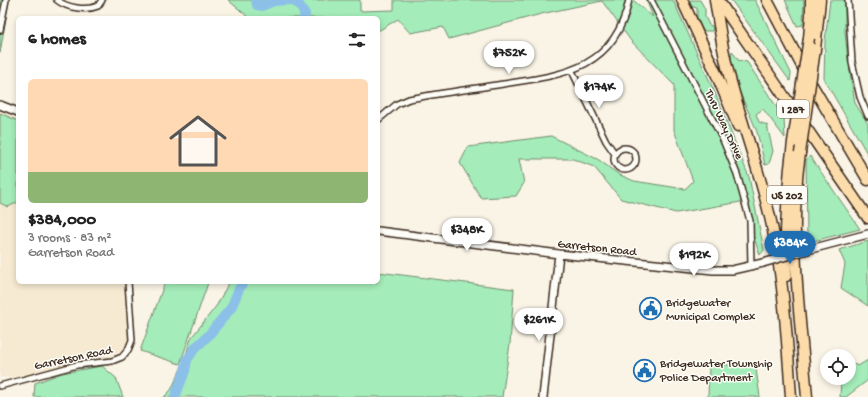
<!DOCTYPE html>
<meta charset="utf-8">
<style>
:root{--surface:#fff;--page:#f6f6f6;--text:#222;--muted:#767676;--line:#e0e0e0;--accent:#1f6fb2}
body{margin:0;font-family:"Gochi Hand",sans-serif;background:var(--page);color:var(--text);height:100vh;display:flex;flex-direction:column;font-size:15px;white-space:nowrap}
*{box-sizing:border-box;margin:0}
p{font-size:13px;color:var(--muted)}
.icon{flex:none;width:22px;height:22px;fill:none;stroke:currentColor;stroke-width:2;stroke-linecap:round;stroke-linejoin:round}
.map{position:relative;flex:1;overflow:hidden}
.panel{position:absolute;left:16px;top:16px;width:364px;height:268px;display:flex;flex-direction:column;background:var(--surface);border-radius:6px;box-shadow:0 2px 6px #0003}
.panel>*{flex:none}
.controls{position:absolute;left:820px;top:349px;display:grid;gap:8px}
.controls a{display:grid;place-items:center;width:36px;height:36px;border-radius:50%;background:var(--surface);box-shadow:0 2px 6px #0003;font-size:20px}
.price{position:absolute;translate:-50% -34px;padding:0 9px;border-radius:14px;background:#fff;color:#222;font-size:13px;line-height:26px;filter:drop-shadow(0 1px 2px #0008)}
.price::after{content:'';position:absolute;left:50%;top:24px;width:12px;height:9px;margin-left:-6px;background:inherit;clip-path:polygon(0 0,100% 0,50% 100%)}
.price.on{background:var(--accent);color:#fff}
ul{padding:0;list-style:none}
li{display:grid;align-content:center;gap:8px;height:212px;padding:0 12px}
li+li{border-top:1px solid var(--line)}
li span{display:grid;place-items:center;height:124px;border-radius:6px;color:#555}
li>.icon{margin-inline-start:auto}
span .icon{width:72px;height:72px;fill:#fffc;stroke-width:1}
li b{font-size:17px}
h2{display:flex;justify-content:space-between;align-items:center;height:48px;padding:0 12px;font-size:17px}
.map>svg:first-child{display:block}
.built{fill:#f6ead2}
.green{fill:#a4ecb9;stroke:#708b6c}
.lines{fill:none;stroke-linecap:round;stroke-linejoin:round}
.river{stroke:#8cc0e9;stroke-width:10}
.street-casing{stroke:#3b2a1e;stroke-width:8}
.secondary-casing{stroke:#3b2a1e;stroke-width:10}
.highway-casing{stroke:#3b2a1e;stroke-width:13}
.street{stroke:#fdfcf7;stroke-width:5}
.secondary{stroke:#fdfcf7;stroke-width:7}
.highway{stroke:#fddcac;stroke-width:10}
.secondary-bridge-casing{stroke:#3b2a1e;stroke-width:10;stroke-linecap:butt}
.highway-bridge-casing{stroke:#3b2a1e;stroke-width:13;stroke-linecap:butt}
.secondary-bridge{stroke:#fdfcf7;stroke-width:7}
.highway-bridge{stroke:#fddcac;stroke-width:10}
.labels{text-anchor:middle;stroke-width:3;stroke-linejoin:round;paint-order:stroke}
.shield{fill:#fdfcf7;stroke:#75695f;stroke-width:1}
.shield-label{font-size:11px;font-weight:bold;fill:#3b2a1e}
.street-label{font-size:12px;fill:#3b2a1e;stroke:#fdfcf7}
.poi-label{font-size:12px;fill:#3b2a1e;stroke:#fdfcf7;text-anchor:start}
</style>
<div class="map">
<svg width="868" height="397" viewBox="0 0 868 397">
<rect width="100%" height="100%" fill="#faf4e6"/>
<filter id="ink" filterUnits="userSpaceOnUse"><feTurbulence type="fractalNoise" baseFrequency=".025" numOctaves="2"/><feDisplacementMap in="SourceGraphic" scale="8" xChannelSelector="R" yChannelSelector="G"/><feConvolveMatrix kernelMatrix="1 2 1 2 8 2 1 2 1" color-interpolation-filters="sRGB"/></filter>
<g filter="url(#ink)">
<path class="built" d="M0,110l18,8v164h110v68l-97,28 -31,-1z"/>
<path class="green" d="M0,0h9l-9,53z
M228,0h132v11l34,-1v-10h239l20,17 -7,-17h27l42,93 34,84 15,73 -4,5 -19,-53 -65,11 -55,-14 -27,-32 -21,-8h-54l5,24 -8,13 -35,2 -21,-35 8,-16 83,-11 48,24 19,14 16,7 51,8 8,-8 -19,-51v-45l-43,-44 -29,-40 -61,13 -92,25 -6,-12 -33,6 -12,-14 -20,12v-13h-134l3,-2z
M687,0h13l5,9v8l4,8 3,1 1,5h-10l-6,-13v-10l-7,-2z
M731,0h24l36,73 -1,8z
M785,0h19l-1,25 -6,1z
M830,0h15v32l3,28 7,43 13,21v31l-44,-76 1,-38z
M732,51l6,9 9,2 37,56 1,20 -22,-29 -7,5 3,8 8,3 6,26 -4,13 -4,1c-3,-11 -5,-22 -8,-33 -8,-23 -30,-57 -25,-81z
M0,113l18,8v81l-10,5 -8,-4z
M810,156l50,73 -50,13 -3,-4 -1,-78z
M868,241v65l-27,-18 4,-24 -6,-14z
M378,272l136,17 -4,55 -8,53h-338l7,-7 12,-26 8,-26 26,-33 12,-23h149z
M165,282h39l4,1 -28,81 -40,-13z
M868,360v20l-22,17h-6l1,-19h8v-16l9,4z
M755,362l5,35h-52l1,-31 11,-2 25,3z
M102,366l14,12 7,19h-89l1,-14 27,-10z"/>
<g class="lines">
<path class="river" d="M256,0l1,5 5,1 12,-5 14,-1
M290,0l8,3 7,11 -1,4
M175,397l10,-26 2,-11 8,-12 13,-12 23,-28 8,-19 4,-7"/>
<defs>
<path id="street" d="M57,0c10,8 29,11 41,6l4,-6
M651,0l72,140 14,34 13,47 1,45
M848,0l4,62 8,35 8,19
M0,30l6,-30
M572,71l34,70 9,13
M378,120l19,-16 12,-5c31,-6 63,-10 94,-15 59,-9 112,-14 126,-84
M614 159a11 11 0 1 1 22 0a11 11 0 1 1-22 0Z
M0,386l77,-21 35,-4 10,-4 6,-7 4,-10 -4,-58"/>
<path id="secondary" d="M0,105l18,7
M378,231l181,23 154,16h19l31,-7
M811,249l57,-15
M543,397l16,-143"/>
<path id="highway" d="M682,0l33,71 23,55
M715,0c4,24 7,48 13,71 13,52 33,102 44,155 12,56 15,114 19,171
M718,0l150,218
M767,0l45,85 56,95
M809,38l2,-23v-15
M815,49l5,-49
M800,153c-12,81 0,163 7,244
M786,276c-1,-45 1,-89 7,-134"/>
</defs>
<use href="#street" class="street-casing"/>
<use href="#secondary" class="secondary-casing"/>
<use href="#highway" class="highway-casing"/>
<use href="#street" class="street"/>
<use href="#secondary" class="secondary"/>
<use href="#highway" class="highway"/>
<defs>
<path id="secondary-bridge" d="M763,263l48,-14"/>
<path id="highway-bridge" d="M793,142l16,-104
M800,153l15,-104"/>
</defs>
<use href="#secondary-bridge" class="secondary-bridge-casing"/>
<use href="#highway-bridge" class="highway-bridge-casing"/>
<use href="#secondary-bridge" class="secondary-bridge"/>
<use href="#highway-bridge" class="highway-bridge"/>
</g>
</g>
<defs>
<symbol id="civic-ring" viewBox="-11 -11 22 22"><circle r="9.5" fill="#fdfcf7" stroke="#1f6fb2" stroke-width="1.5"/><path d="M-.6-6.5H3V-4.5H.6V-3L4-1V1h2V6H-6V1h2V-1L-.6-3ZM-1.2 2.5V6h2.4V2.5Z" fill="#1f6fb2"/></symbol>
</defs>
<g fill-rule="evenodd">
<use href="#civic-ring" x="638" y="296" width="25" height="25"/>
<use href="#civic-ring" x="632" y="358" width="25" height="25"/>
</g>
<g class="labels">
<g class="shield">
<rect x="777" y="100" width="32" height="18" rx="3"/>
<rect x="767" y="186" width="40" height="18" rx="3"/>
</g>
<g class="shield-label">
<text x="793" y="113">I 287</text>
<text x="787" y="199">US 202</text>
</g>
<g class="street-label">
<text transform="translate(725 124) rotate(65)" y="4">Thru Way Drive</text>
<text transform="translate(597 247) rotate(6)" y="4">Garretson Road</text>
<text transform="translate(73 357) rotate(-12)" y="4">Garretson Road</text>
</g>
<g class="poi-label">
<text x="666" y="306">Bridgewater<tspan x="666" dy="14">Municipal Complex</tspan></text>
<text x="660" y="367">Bridgewater Township<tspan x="660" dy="14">Police Department</tspan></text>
</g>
</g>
</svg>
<div class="controls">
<a><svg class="icon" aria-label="locate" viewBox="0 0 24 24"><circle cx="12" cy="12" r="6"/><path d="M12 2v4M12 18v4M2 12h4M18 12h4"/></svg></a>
</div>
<b class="price" style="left:509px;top:75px">$752K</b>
<b class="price" style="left:599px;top:109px">$174K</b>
<b class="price" style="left:467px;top:252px">$348K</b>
<b class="price on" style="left:790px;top:265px">$384K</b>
<b class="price" style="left:694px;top:277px">$192K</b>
<b class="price" style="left:539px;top:342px">$261K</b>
<section class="panel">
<h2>6 homes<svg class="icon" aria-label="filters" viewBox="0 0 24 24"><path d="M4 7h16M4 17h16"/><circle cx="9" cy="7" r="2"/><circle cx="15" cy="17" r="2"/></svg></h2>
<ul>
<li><span style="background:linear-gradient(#ffd9b3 75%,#8fb573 0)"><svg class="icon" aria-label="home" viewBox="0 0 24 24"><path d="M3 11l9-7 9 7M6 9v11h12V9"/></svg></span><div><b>$384,000</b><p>3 rooms · 83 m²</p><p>Garretson Road</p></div></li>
</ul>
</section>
</div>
